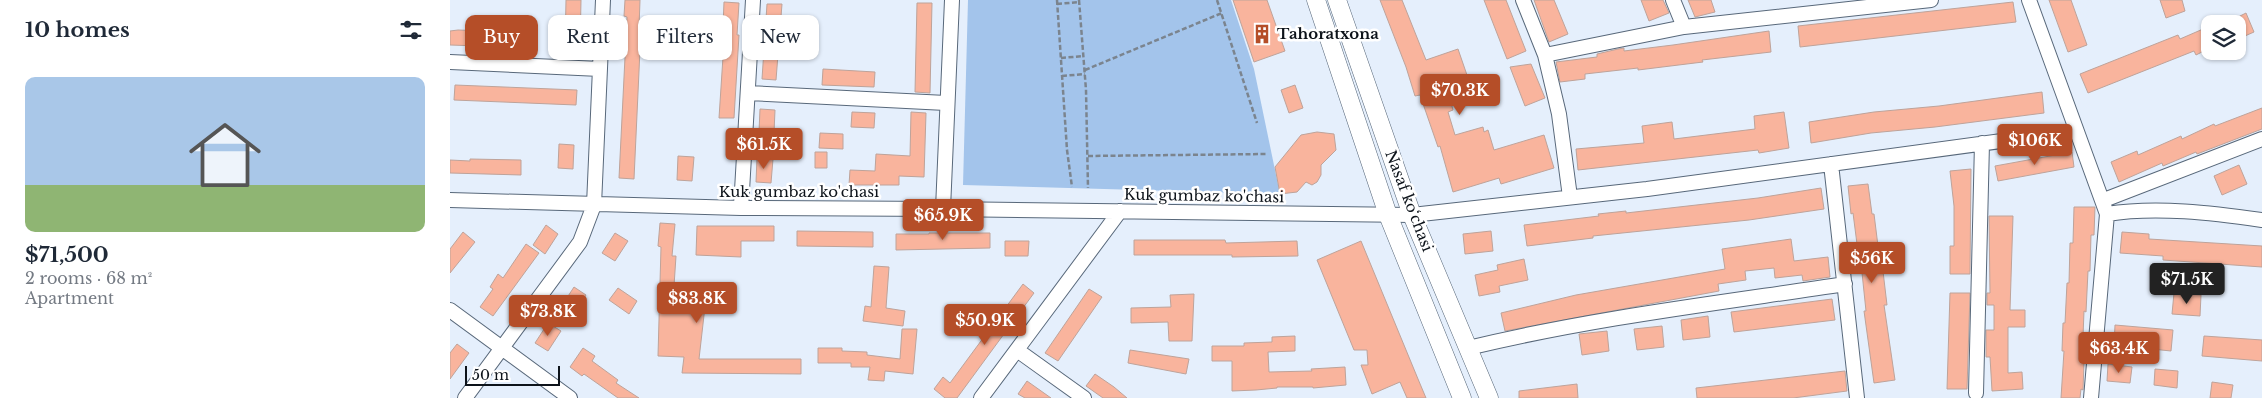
<!DOCTYPE html>
<meta charset="utf-8">
<style>
:root{--surface:#fff;--page:#f6f6f7;--text:#1f2937;--muted:#747a83;--line:#e0e1e3;--accent:#b54e28}
body{margin:0;font-family:"Libre Baskerville",serif;background:var(--page);color:var(--text);height:100vh;display:flex;flex-direction:column;font-size:19px;white-space:nowrap}
*{box-sizing:border-box;margin:0}
p{font-size:16px;color:var(--muted)}
.icon{flex:none;width:28px;height:28px;fill:none;stroke:currentColor;stroke-width:2;stroke-linecap:round;stroke-linejoin:round}
.map{position:relative;flex:1;overflow:hidden}
.panel{display:flex;flex-direction:column;background:var(--surface);width:450px}
.panel>*{flex:none}
.banner{position:absolute;left:15px;top:15px;width:475px;height:45px;display:flex;gap:10px}
.tools{position:absolute;left:1751px;top:15px;display:grid;gap:10px}
.tools a{display:grid;place-items:center;width:45px;height:45px;border-radius:10px;background:var(--surface);box-shadow:0 1px 4px #0004;font-size:25px}
.scale{position:absolute;left:15px;bottom:12px;width:95px;box-sizing:border-box;padding-left:5px;border:2px solid #0d131a;border-top:0;font-size:14px;line-height:18px;white-space:nowrap;color:#0d131a;-webkit-text-stroke:4px #fff;paint-order:stroke}
.price{position:absolute;translate:-50% -42px;padding:0 11px;border-radius:5px;background:var(--accent);color:#fff;font-size:16px;line-height:32px;filter:drop-shadow(0 1px 2px #0008)}
.price::after{content:'';position:absolute;left:50%;top:30px;width:15px;height:11px;margin-left:-8px;background:inherit;clip-path:polygon(0 0,100% 0,50% 100%)}
.price.active{background:#222;color:#fff}
ul{padding:0;list-style:none}
li{display:grid;align-content:center;gap:10px;height:265px;padding:0 25px}
li+li{border-top:1px solid var(--line)}
li span{display:grid;place-items:center;height:155px;border-radius:10px;color:#555}
li>.icon{margin-inline-start:auto}
span .icon{width:90px;height:90px;fill:#fffc;stroke-width:1}
li b{font-size:21px}
h2{display:flex;justify-content:space-between;align-items:center;height:60px;padding:0 25px;font-size:21px}
.tag{padding:0 18px;border-radius:10px;background:var(--surface);box-shadow:0 1px 4px #0004;font-size:18px;line-height:45px}
.tag.active{background:var(--accent);color:#fff}
main{display:flex;flex:1;min-height:0}
.map>svg:first-child{display:block}
.green{fill:#a3c4eb}
.building{fill:#f9b49d;stroke:#bea39a}
.lines{fill:none;stroke-linecap:round;stroke-linejoin:round}
.minor-casing{stroke:#58687a;stroke-width:16}
.major-casing{stroke:#58687a;stroke-width:19}
.path{stroke:#7b848e;stroke-width:2.5;stroke-dasharray:5 2.5;stroke-linecap:butt}
.minor{stroke:#fff;stroke-width:14}
.major{stroke:#fff;stroke-width:18}
.labels{text-anchor:middle;stroke-width:5;stroke-linejoin:round;paint-order:stroke}
.poi-label{font-size:15px;font-weight:bold;fill:#0d131a;stroke:#fff;text-anchor:start}
.street-label{font-size:15px;fill:#0d131a;stroke:#fff}
</style>
<main>
<section class="panel">
<h2>10 homes<svg class="icon" aria-label="filters" viewBox="0 0 24 24"><path d="M4 7h16M4 17h16"/><circle cx="9" cy="7" r="2"/><circle cx="15" cy="17" r="2"/></svg></h2>
<ul>
<li><span style="background:linear-gradient(#a9c7e8 70%,#8fb573 0)"><svg class="icon" aria-label="home" viewBox="0 0 24 24"><path d="M3 11l9-7 9 7M6 9v11h12V9"/></svg></span><div><b>$71,500</b><p>2 rooms · 68 m²</p><p>Apartment</p></div></li>
</ul>
</section>
<div class="map">
<svg width="1812" height="398" viewBox="0 0 1812 398">
<rect width="100%" height="100%" fill="#e5effc"/>
<path class="green" d="M518,0h263l23,69 26,125 -317,-9z"/>
<path class="building" d="M116,0h15l-1,49 -15,-1z
M175,0h15l-1,28h2l-7,151 -15,-1 8,-161 -3,-1z
M783,0h34l18,51 -31,11z
M930,0h22l24,60 32,-11 10,29 -22,7 7,25 -5,2 7,23 28,-8 1,5 4,-2 6,20 50,-15 10,33 -53,16 -2,-6 -46,14 -13,-46 -2,1 -18,-52 -5,1 -9,-29z
M1034,0h22l20,51 -19,8z
M1084,0h20l14,34 -19,8z
M1191,0h22l6,13 -20,8z
M1238,0h23l4,12 -20,5z
M1599,0h22l16,45 -19,7z
M1710,0h22l3,11 -19,7z
M274,2l15,1 -2,32h2l-5,83h-15l6,-92h-2z
M1563,2l3,20 -216,25 -2,-21z
M467,3h15l-2,90 -15,-1z
M317,4h15l-6,76 -14,-1z
M1796,13l8,19 -16,7v-22z
M1760,26v22l-14,7 -2,-4 -106,42 -8,-19 98,-39 2,4z
M8,30l79,3 -1,15 -86,-3v-14z
M1319,31l2,21 -69,8 1,2 -65,8v-2l-53,6v5l-25,3 -4,-20 41,-5v-3l21,-5 6,-1v3l49,-6z
M1081,64l14,34 -20,8 -15,-39z
M373,69l52,3 -1,15 -52,-2z
M5,85l122,5 -1,15 -122,-5z
M845,85l8,23 -14,5 -8,-23z
M1592,92l2,21 -109,14 -64,6 -60,10 -2,-21 65,-10 65,-6z
M1812,108v21l-65,25 -1,-2 -33,14 -1,-3 -43,19 -8,-20 26,-11 1,4 43,-19 1,3 32,-15 1,2z
M310,109l15,1 -1,23 -15,-1z
M402,112l23,1 -1,15 -23,-1z
M461,112l15,1 -2,64 -25,-1v9h-50l1,-15 25,1 1,-17 34,2z
M1334,112l5,36 -30,5 -1,-3 -180,20 -2,-21 68,-6 -2,-17 30,-4 2,17 81,-10 -1,-13z
M867,132l17,2 2,16 -15,15v10l-4,7 -5,3 -6,-3 -9,10 -17,2 -5,-27 26,-32z
M370,133l23,1v15l-24,-1z
M109,144l15,1 -1,24 -15,-1z
M365,152h12v16h-12z
M1622,152l2,15 -76,14 -3,-15z
M228,156l16,1 -2,24 -15,-1z
M307,158l16,1 -2,24 -15,-1z
M20,159l51,1v15l-71,-2v-13l20,1z
M1789,165l8,19 -25,11 -8,-19z
M1521,169l-1,105h-20v-28h4v-40l-4,-35z
M1418,184l4,30h2l4,32h2l7,59h-3l11,75 -21,3 -10,-72h2l-7,-67h-2l-4,-31 -2,1 -3,-28z
M1371,188l3,21 -75,11 -156,16v2l-66,8 -3,-21 75,-9 -1,-2 28,-3v2l132,-15z
M1624,207h21l-1,28h-3l-1,36h-2l-2,41 -2,-1 -2,51h2l-1,28 -2,-1 -1,9h-19l3,-47h-2l1,-28h2l2,-40h2l1,-40h3z
M1539,216h24l-3,94h15v17h-17v46l14,-1 1,17 -31,2 -2,-34h-4v-27h8v-25h-7v-12h3z
M210,223l15,1 -3,32h4l-2,30 33,3 -8,70h102v15l-119,-1 2,-16 -26,-1 3,-109 -3,-1z
M96,225l12,9 -13,20 -12,-9z
M247,226h77v15h-33v16l-45,-2z
M347,231l76,1v15l-76,-1z
M1041,231l2,20 -28,3 -2,-20z
M13,232l12,10 -25,31v-24z
M1672,232l27,2v5l113,7v21l-99,-7v-4l-43,-3z
M165,233l13,8 -13,20 -13,-8z
M479,233h61v15l-94,2v-16h33z
M1341,239l3,22 34,-4 2,20 -27,4 -1,-6 -27,3 -1,-10 -29,3 1,9 -28,4 1,7 -214,40 -4,-18 75,-18 149,-26 -3,-20z
M684,240h91l1,3 71,-2 1,15 -66,1v-2h-98z
M555,241h24l-1,15h-23z
M911,241l57,138 8,19h-19l-7,-16 -28,12 -11,-29h7l-1,-15h-13l-37,-90z
M76,244l13,9 -46,63 -13,-9 13,-18 -3,-2 8,-13 5,4z
M1074,259l4,21 -29,6 1,6 -21,4 -4,-21 23,-5 -1,-5z
M424,266l15,1 -3,41 19,3 -2,15 -40,-5 2,-15 6,1z
M573,284l11,9 -77,105h-12l-11,-9 9,-12 7,6z
M124,287l12,8 -13,20 -12,-8z
M168,288l19,13 -8,13 -20,-14z
M639,289l13,8 -44,64 -13,-8z
M1500,293h20l-3,96h-20z
M1724,293l27,2 -1,21 -28,-2z
M744,294l-2,47h-23l-1,-19 -37,1v-15l40,-1 -1,-12z
M1382,299l3,21 -101,12 -3,-20z
M1258,316l2,21 -27,3 -2,-20z
M98,323l13,8 -13,20 -13,-8z
M1665,325l58,5 -2,21 -57,-6z
M1212,326l2,21 -27,3 -3,-21z
M452,329h15l-4,45 -28,-3 -1,10 -16,-1 2,-13h-19v-4h-33v-15h24v3l25,1v3l33,4z
M1157,331l2,20 -27,4 -3,-21z
M845,336v15l-27,1 1,20 43,-1 -1,-2 34,-2 1,18 -33,3v-1h-36v1l-21,2 -24,1v-30h-20v-15h32v-3l28,-1v-5z
M1754,336l58,4v21l-60,-5z
M7,344l12,9 -19,26v-26z
M133,348l12,8 -3,5 26,19 -2,3 23,15h-21l-34,-24 -2,2 -12,-9z
M680,350l59,9 -3,15 -58,-11z
M1658,364l24,3 -2,16 -23,-2z
M1705,369l23,2 -1,17 -23,-3z
M1395,371l2,20 -54,7h-96l-1,-10z
M645,374l19,13 13,11h-24l-17,-12z
M577,381l24,17h-26l-7,-4z
M1762,382l21,3 -2,13h-21z
M1127,384l1,14h-59v-7z"/>
<g class="lines">
<defs>
<path id="minor" d="M1073,0l22,55 14,59 11,83
M1223,0l11,27
M1579,0l78,214 -16,184
M1095,55l139,-28 247,-27
M0,62l150,7
M298,93l198,10
M1381,164l26,234
M0,200l291,8 202,1 469,6 235,-26 428,-58
M1654,200l158,-61
M291,208l12,-208
M493,209l9,-209
M1657,214c49,-8 106,-1 155,6
M0,310l120,88
M1018,348c124,-30 251,-45 377,-64
M567,350l67,48
M1526,393l6,-250
M15,398l115,-156 14,-37 9,-205
M531,398l139,-187"/>
<path id="major" d="M866,0l72,215 74,183
M887,0l75,215 77,183"/>
</defs>
<use href="#minor" class="minor-casing"/>
<use href="#major" class="major-casing"/>
<path class="path" d="M607,0l10,150 5,37
M629,0l7,90 2,98
M767,0l40,123
M607,4l23,-2
M611,58l23,-2
M635,70l137,-57
M612,76l23,-2
M638,156l180,-2"/>
<use href="#minor" class="minor"/>
<use href="#major" class="major"/>
</g>
<defs>
<symbol id="building-bare" viewBox="-9 -9 18 18"><path d="M-4-6H4V6H1V3H-1V6H-4ZM-2.5-4.3h1.7v1.8h-1.7ZM.8-4.3h1.7v1.8H.8ZM-2.5-1h1.7V.8h-1.7ZM.8-1h1.7V.8H.8Z" fill="#b54e28" stroke="#fff" stroke-width="2.5" paint-order="stroke"/></symbol>
</defs>
<g fill-rule="evenodd">
<use href="#building-bare" x="798" y="20" width="28" height="28"/>
</g>
<g class="labels">
<g class="poi-label">
<text x="827" y="39">Tahoratxona</text>
</g>
<g class="street-label">
<text x="349" y="197">Kuk gumbaz ko'chasi</text>
<text transform="translate(754 196) rotate(1)" y="5">Kuk gumbaz ko'chasi</text>
<text transform="translate(959 201) rotate(69)" y="5">Nasaf ko‘chasi</text>
</g>
</g>
</svg>
<div class="tools">
<a><svg class="icon" aria-label="layers" viewBox="0 0 24 24"><path d="M12 4l9 5-9 5-9-5zM3 14l9 5 9-5"/></svg></a>
</div>
<div class="scale">50 m</div>
<b class="price" style="left:1010px;top:116px">$70.3K</b>
<b class="price" style="left:1585px;top:166px">$106K</b>
<b class="price" style="left:314px;top:170px">$61.5K</b>
<b class="price" style="left:493px;top:241px">$65.9K</b>
<b class="price" style="left:1422px;top:284px">$56K</b>
<b class="price active" style="left:1737px;top:305px">$71.5K</b>
<b class="price" style="left:247px;top:324px">$83.8K</b>
<b class="price" style="left:98px;top:337px">$73.8K</b>
<b class="price" style="left:535px;top:346px">$50.9K</b>
<b class="price" style="left:1669px;top:374px">$63.4K</b>
<div class="banner">
<a class="tag active">Buy</a>
<a class="tag">Rent</a>
<a class="tag">Filters</a>
<a class="tag">New</a>
</div>
</div>
</main>
